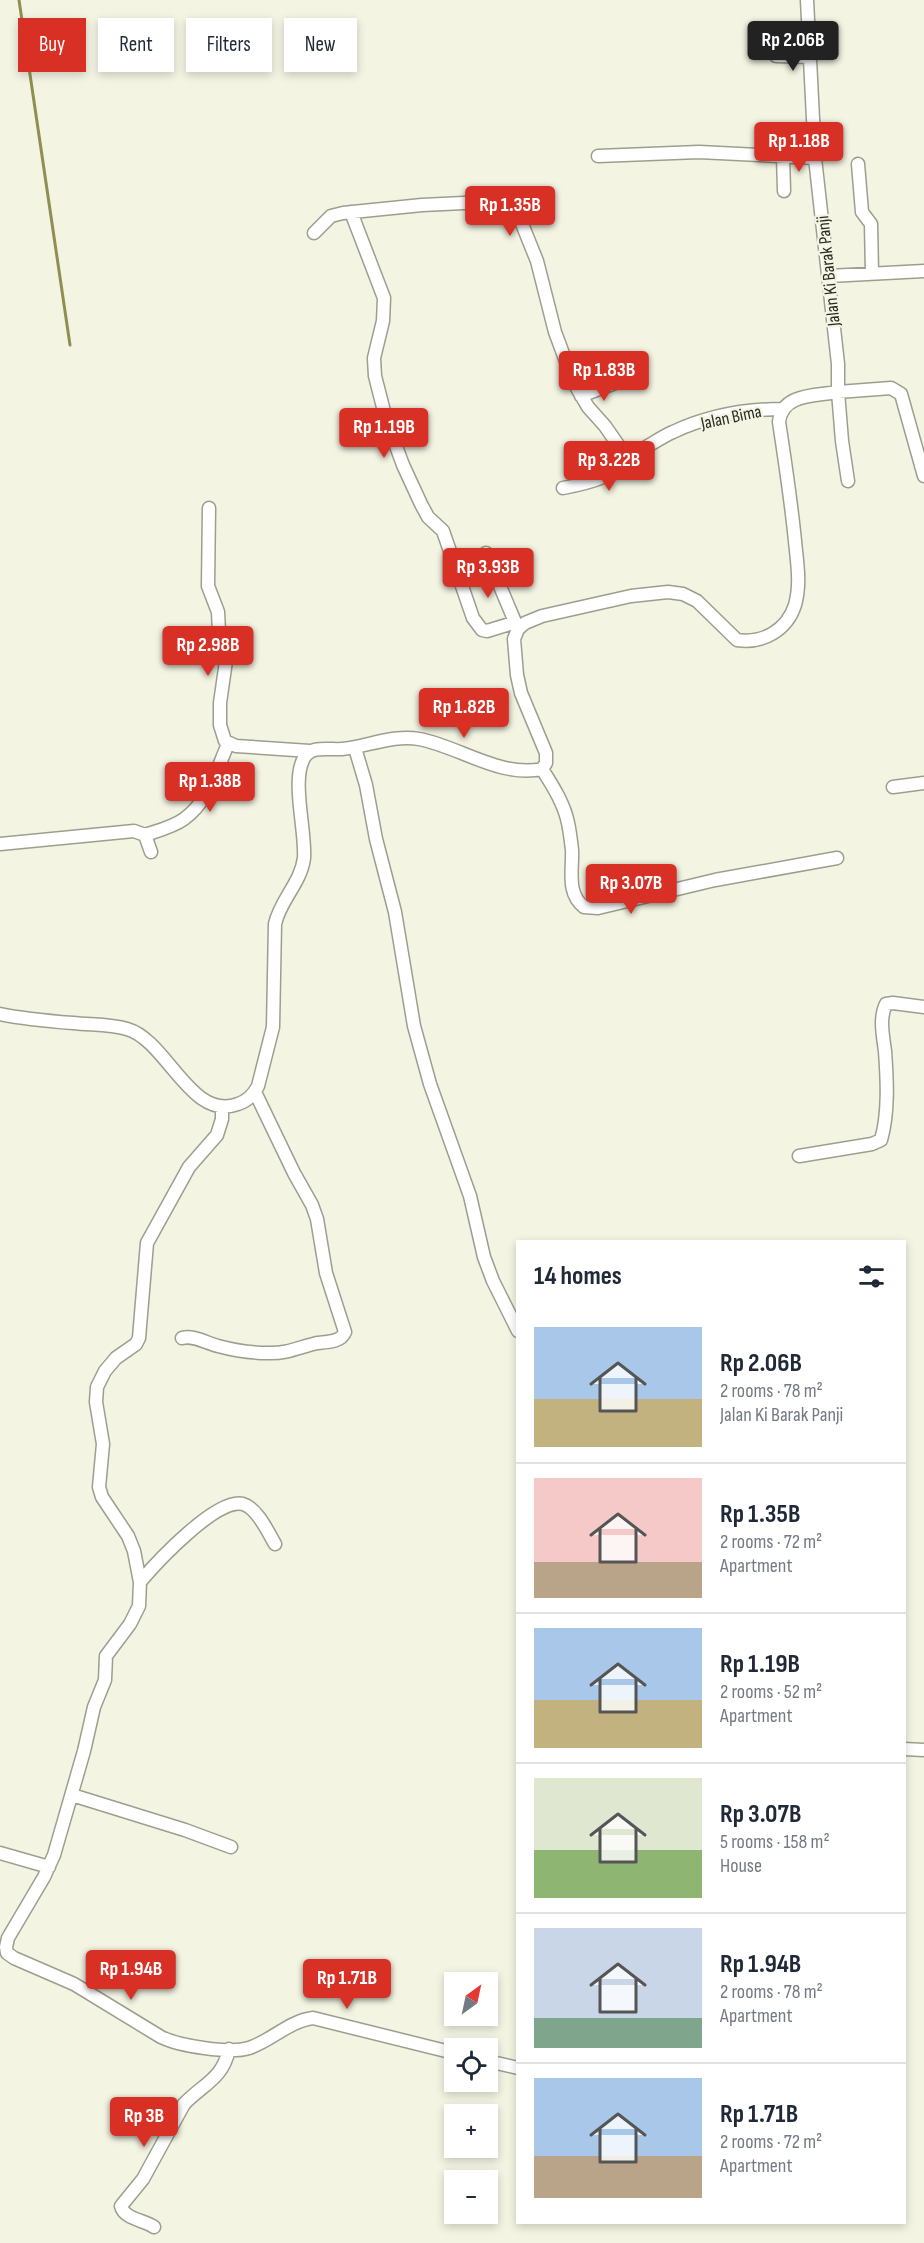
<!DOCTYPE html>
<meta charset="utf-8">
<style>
:root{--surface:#fff;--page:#f6f6f7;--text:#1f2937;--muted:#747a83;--line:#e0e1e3;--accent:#d93025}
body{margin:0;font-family:"Sofia Sans Condensed",sans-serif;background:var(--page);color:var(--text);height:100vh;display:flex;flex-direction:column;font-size:22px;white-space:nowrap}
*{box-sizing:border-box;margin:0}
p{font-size:20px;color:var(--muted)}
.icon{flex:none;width:33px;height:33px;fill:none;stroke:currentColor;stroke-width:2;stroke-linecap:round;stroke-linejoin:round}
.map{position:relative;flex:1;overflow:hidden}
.details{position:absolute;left:516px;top:1240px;width:390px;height:984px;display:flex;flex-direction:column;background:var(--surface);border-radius:0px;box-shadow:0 3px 9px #0003}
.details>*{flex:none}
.top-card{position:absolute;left:18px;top:18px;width:408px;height:54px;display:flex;gap:12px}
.needle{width:39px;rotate:33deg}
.controls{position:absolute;left:444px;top:1972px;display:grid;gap:12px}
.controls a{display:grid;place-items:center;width:54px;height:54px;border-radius:0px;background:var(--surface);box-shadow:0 3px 9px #0003;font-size:30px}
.price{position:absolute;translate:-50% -51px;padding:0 14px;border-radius:6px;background:var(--accent);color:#fff;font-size:20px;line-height:39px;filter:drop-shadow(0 2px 3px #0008)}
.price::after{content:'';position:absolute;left:50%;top:36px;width:18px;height:14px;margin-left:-9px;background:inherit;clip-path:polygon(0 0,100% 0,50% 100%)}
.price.selected{background:#222;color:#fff}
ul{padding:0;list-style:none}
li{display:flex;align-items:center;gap:18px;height:150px;padding:0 18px}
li+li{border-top:2px solid var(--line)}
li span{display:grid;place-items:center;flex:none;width:168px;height:120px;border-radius:0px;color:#555}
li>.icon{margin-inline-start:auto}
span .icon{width:72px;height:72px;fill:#fffc;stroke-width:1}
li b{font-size:26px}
h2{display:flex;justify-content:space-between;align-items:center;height:72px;padding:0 18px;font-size:26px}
.tag{padding:0 21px;border-radius:0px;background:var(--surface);box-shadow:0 3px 9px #0003;font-size:21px;line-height:54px}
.tag.selected{background:var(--accent);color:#fff}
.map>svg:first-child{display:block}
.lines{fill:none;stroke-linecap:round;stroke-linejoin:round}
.stream{stroke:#8f8f52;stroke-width:3}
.minor-casing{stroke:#9e9e8e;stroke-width:15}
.minor{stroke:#fff;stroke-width:12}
.labels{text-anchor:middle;stroke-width:4.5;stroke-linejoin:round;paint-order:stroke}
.street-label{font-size:18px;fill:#2a2a24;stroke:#f3f4e2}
</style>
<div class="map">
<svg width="924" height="2243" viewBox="0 0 924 2243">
<rect width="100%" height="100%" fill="#f3f4e2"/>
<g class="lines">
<path class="stream" d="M19,0l51,345"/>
<defs>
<path id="minor" d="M807,0l8,158 23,206v28l53,-4 10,6 23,82
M776,56l35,1
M598,156l101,-4 116,6
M783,156l1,35
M858,164l4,48 9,12 1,49
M351,212l33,86 -1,23 -9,37 1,18 11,43 17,46 18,39 7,13 15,14 30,87 9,12 5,1 26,-8
M314,233l17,-17 12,-3 79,-8 83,-4 11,8 21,52 18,71 19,51 14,24 17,19 18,26 9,2c15,-6 27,-16 41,-22 34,-16 73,-23 110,-23
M829,276l95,-5
M581,396l37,-14
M563,488c31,-6 48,-10 69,-34
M209,508l-1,78 10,26 1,20 8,22 -7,49v22l5,16 11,5 74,5
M486,553l32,76
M355,748l11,37 10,54 19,73 19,114 16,58 40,112 14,61 9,24 25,50
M542,769c10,16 22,34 26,54 2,9 3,18 4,27 1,20 -6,43 12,57l14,1 117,-28 122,-22
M893,787l31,-4
M145,835c12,-4 28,-8 39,-16 25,-18 32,-48 44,-75
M0,844l134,-13 11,4 6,17
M0,1014c24,5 48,7 73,9 18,2 37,1 54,6 40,11 64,93 111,75 9,-3 16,-10 20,-18l15,-59 2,-103c5,-24 26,-41 29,-66 2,-27 -13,-78 0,-100 7,-13 25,-8 38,-9 24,-2 52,-15 77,-10 39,7 81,39 123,30l4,-6v-10l-25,-60 -4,-18 -3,-36 4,-10 7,-6 17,-7 89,-20 37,-4 15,2 14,7 40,39c26,4 50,-10 58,-35 6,-21 2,-43 0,-64 -4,-40 -10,-80 -16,-119 3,-29 37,-26 59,-30l4,49 6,40
M222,1107v12l-5,16 -28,32 -42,76 -8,95 -3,6 -20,14 -11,13 -8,16 -1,15 7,42 -4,43 3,10 26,39 6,15 6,31 -1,24 -9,18 -24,32 -1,24 -11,27 -10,44 -30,104 -10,22 -36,61 -2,9 1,6 7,5 60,26 87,53c18,9 69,17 88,11 22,-7 40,-27 64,-30l141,35
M799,1156l73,-12 9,-4c8,-28 6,-61 4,-89 -2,-15 -6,-33 1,-47l7,-1 31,4
M182,1338c12,-3 24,5 36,8 15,4 34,7 50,7 18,1 32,-6 49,-10 11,-1 24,-1 28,-11l-19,-59 -9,-54 -5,-14 -18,-32 -39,-81
M140,1582c16,-19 77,-85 103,-78 14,4 25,28 32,40
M904,1749l20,1
M72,1795l113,35 46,17
M0,1853l49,14
M488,2061l30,7
M154,2227c-10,-7 -30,-8 -33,-21l22,-27 41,-75c19,-20 39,-25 45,-55"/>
</defs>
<use href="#minor" class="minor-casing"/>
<use href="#minor" class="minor"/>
</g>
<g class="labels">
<g class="street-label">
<text transform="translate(828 271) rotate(-96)" y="6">Jalan Ki Barak Panji</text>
<text transform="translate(731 417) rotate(-12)" y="6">Jalan Bima</text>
</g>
</g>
</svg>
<div class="controls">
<a><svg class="needle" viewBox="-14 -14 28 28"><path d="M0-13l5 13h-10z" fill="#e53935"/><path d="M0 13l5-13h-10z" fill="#747a83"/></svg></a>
<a><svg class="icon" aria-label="locate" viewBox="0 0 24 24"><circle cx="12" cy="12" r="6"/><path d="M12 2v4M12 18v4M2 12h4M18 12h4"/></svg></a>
<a>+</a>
<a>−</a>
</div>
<b class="price selected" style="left:793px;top:72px">Rp 2.06B</b>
<b class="price" style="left:799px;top:173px">Rp 1.18B</b>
<b class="price" style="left:510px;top:237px">Rp 1.35B</b>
<b class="price" style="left:604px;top:402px">Rp 1.83B</b>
<b class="price" style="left:384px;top:459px">Rp 1.19B</b>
<b class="price" style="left:609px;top:492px">Rp 3.22B</b>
<b class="price" style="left:488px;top:599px">Rp 3.93B</b>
<b class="price" style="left:208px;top:677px">Rp 2.98B</b>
<b class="price" style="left:464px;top:739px">Rp 1.82B</b>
<b class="price" style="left:210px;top:813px">Rp 1.38B</b>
<b class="price" style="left:631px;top:915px">Rp 3.07B</b>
<b class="price" style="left:131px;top:2001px">Rp 1.94B</b>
<b class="price" style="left:347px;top:2010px">Rp 1.71B</b>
<b class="price" style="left:144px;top:2148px">Rp 3B</b>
<div class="top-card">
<a class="tag selected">Buy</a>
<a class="tag">Rent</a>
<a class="tag">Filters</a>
<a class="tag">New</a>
</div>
<section class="details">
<h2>14 homes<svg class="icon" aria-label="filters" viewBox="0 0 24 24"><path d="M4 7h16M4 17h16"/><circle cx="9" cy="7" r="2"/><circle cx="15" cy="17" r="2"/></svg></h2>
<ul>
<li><span style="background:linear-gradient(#a9c7e8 60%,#c2b280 0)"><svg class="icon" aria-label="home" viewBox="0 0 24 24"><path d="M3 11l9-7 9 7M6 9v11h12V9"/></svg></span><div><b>Rp 2.06B</b><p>2 rooms · 78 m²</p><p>Jalan Ki Barak Panji</p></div></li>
<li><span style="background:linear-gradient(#f6c9c9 70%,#b9a48a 0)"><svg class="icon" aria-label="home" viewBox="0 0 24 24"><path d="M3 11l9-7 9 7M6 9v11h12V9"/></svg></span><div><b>Rp 1.35B</b><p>2 rooms · 72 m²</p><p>Apartment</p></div></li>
<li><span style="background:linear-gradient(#a9c7e8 60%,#c2b280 0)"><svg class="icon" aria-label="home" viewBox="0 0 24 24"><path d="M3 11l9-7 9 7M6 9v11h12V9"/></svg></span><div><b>Rp 1.19B</b><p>2 rooms · 52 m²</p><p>Apartment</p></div></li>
<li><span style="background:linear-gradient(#dfe7d0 60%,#8fb573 0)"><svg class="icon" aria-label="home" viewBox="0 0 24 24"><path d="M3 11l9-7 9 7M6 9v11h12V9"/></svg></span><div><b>Rp 3.07B</b><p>5 rooms · 158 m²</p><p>House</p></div></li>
<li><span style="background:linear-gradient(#c9d6e8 75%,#7fa58c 0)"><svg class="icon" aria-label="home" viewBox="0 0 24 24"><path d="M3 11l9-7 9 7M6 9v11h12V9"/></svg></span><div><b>Rp 1.94B</b><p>2 rooms · 78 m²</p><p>Apartment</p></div></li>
<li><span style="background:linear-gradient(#a9c7e8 65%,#b9a48a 0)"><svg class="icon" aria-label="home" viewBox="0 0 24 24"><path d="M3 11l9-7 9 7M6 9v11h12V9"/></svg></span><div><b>Rp 1.71B</b><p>2 rooms · 72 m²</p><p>Apartment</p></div></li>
</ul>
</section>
</div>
